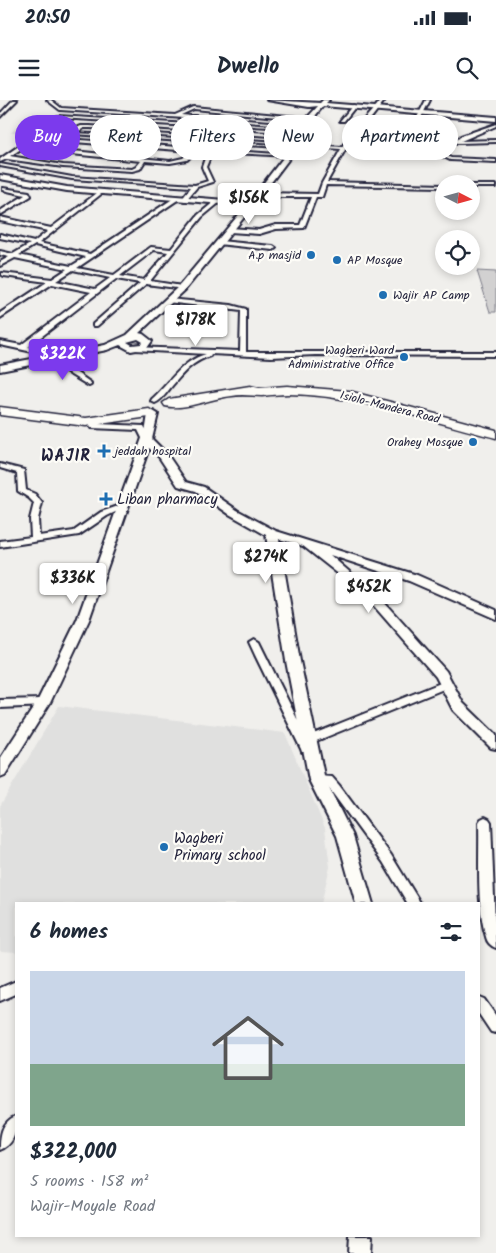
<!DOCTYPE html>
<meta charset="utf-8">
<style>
:root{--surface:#fff;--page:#f2f2f3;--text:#1f2937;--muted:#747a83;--accent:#7c3aed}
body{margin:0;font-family:Kalam,sans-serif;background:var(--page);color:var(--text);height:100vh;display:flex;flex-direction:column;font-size:19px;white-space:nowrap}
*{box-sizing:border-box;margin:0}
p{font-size:16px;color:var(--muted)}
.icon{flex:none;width:28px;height:28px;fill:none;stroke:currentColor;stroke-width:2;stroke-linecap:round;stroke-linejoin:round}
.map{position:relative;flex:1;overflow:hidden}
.drawer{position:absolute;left:15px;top:802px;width:465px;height:335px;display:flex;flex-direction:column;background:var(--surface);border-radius:0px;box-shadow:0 2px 8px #0003}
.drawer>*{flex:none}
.top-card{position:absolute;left:15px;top:15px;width:466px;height:45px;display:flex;gap:10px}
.needle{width:32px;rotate:96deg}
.buttons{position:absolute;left:435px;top:75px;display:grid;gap:10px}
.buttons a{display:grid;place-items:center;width:45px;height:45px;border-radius:50%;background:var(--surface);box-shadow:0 2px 8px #0003;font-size:25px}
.price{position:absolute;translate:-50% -42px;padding:0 11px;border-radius:5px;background:#fff;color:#222;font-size:16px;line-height:32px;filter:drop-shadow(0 1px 2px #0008)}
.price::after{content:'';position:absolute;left:50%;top:30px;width:15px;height:11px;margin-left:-8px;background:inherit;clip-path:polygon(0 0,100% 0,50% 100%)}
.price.current{background:var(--accent);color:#fff}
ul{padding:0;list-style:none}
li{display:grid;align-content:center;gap:10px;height:265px;padding:0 15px}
li span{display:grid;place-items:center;height:155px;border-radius:0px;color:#555}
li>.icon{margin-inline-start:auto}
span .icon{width:90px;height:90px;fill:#fffc;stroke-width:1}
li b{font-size:21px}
h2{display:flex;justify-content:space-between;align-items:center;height:60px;padding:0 15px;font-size:21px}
.tag{padding:0 18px;border-radius:22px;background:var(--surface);box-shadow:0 2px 8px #0003;font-size:18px;line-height:45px}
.tag.current{background:var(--accent);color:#fff}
.status{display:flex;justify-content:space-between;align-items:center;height:35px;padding:0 25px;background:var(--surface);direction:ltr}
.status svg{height:14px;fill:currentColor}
header{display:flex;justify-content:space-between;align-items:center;height:65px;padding:0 15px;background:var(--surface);font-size:22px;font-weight:600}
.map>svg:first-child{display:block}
.built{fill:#e0e0df}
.green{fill:#d2d1d1;stroke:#7a7a86}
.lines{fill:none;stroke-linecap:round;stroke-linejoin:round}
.street-casing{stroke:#22223b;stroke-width:4}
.secondary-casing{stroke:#22223b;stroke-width:4}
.highway-casing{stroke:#22223b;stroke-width:3}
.street{fill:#fdfcf7;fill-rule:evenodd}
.secondary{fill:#fdfcf7;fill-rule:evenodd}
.highway{fill:#fdfcf7;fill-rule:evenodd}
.poi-dot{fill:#1f6fb2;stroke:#fdfcf7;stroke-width:2}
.labels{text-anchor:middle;stroke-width:4.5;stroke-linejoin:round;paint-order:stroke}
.far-poi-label{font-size:12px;fill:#22223b;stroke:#fdfcf7;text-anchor:end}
.far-street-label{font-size:12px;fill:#22223b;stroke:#fdfcf7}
.poi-label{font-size:15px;fill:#22223b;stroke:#fdfcf7;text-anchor:start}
.far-district-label{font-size:16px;font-weight:bold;letter-spacing:1px;fill:#22223b;stroke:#fdfcf7}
</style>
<div class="status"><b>20:50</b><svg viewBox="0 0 49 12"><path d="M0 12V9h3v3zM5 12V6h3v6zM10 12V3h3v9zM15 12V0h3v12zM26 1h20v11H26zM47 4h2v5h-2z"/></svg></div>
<header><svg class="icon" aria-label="menu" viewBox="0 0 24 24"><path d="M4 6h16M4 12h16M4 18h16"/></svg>Dwello<svg class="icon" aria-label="search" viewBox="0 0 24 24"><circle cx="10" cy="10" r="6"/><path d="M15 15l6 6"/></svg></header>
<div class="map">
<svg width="496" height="1153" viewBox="0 0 496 1153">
<rect width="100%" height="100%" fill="#f0efec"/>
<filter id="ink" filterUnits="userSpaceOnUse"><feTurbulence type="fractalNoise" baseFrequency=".02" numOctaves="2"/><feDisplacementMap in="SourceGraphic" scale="10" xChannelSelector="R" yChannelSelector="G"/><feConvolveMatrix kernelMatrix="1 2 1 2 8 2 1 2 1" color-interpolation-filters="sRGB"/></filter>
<g filter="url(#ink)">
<path class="built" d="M25,18l32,1 -2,4 -17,11 -27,-1z
M59,606l226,27 40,95 5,39 -9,37h-305v48l-16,-1v-145z"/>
<path class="green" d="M477,171l19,1v40h-6z"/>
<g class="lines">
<defs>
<path id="street" d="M13,0h4l-17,17v-3z
M47,0h4l10,8 114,7 18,-8 105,10 1,2 -105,-10 -13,6 128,10 -2,1 -247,-16z
M381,0h4l-13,17 -22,24 -23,41 117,3v2l-118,-2 -4,12h-6l-12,31 -28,1 -17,5 -29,-2 -3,-2 3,-2 29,2 17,-5h24l11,-28h-52l-3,-2 3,-2 59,1 4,-11 19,-34 -45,-3 -2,2 -222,-14v-4l9,-4h9l209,14 -2,1 -207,-13h-6l-8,5 217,13 2,-2 47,3c10,-18 27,-31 39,-47z
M426,0h4l-19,37v7l6,6 24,3 10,5 45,2v2l-46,-2 -10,-5 -27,-3 -6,-8v-7z
M353,5l3,1 -12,15h-4z
M58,16l244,15 2,1 -2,1 -242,-15 -1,5 -21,14 253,18 -2,1 -77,-4 -6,15 7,15 -16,5 -12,14 -3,-2 9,-12 -119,-8 -72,-13v-2l72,13 123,8 13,-4 -6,-14 5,-15 -11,-1 -9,9 -17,3 -25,-2 -5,8 -8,2 -69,-4 -56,-8 -7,3v-3l55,-38 1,-4zM35,39l156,12 -8,7 -13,3 -145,-15zM21,49l120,12 -5,6 -4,2 -69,-4 -53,-9z
M496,24v2l-35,15 35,-1v2l-39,1 -2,-1 6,-6z
M471,85h25v2h-25z
M3,88l26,4 2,4 -31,19v-4l25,-16 -22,-5z
M101,90l4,1 -66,52 51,11 84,-56 5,1 -102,69 37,7 37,-28 20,2 27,-34 17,-14 5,1 -18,15 -52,64 32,5 2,1v2l-38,-5 -49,42h-4v-2l47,-41 -24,-4 -88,68 18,4 45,32v2l-2,1 -18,-11 -29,-21 -42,-9v-4l21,4 70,-53 -39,-8 -52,34v-5l47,-31 -43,-6 -2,-1v-2l50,6 15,-10 -52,-11 -15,8v-4l9,-5 -9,-2v-4l13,3 17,-10 -30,-6v-4l34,8 14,-11 -48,-10v-4l51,11zM35,145l51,12 -15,9 -52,-11zM154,150l14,2 -24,28 -24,-4zM73,170l37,8 -15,11 -39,-8z
M220,141l53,5 3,2 -3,2 -55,-6 -1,-1z
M169,199l62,6 15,4v43h250v4l-181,-1 -44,2 -60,-3 -1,2c-17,5 -27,17 -38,30 -5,6 -10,14 -17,17l-4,-2 1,-2c18,-16 29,-38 54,-45l-71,-4 -2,-1v-2l107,4 1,-40 -74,-9v-2z
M92,320h6v4l46,2 6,12 -4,2h-3l-5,-10 -47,-2 -1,-2z
M0,364l24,6 2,20 9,4 7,9 -4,16 1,17 35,-5 27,-19 23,-8 4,2 -21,10 -28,19 -79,12v-6l31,-4 -1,-18 4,-16 -5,-5 -11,-7 -1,-18 -17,-5z
M254,539l5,3 47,95 137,-55 4,-2 5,4 -1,2 -142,58 2,5 -1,3h-8l-1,-3 -46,-94 -6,-13z
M43,599l4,1 1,3 -1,3 -47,2v-8z
M317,676l15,1 7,8 52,70 30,49h-13l-25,-42 -52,-71 -6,-7 -12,-1 -2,-3 2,-3z
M485,717l4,2 2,3 5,126c-5,-2 -9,-6 -10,-11 -10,-31 -6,-82 -7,-115l2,-3z
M16,881v13l-16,7v-13z
M479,897l5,2 12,17v17l-5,-1 -12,-18z
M16,1016c1,14 -1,28 -16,34 0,-14 1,-28 16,-34z"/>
<path id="secondary" d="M267,0l53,3 3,-3h6l-3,3 170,14v4l-173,-15 -11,14 -21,36 -37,49 -69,85 -46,43 4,1 9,7 -5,7 -16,3 -11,-6 -13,5 -107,21v-6l105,-20 22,-10 52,-49 67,-80 -179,-15 -67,-12v-4l67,12 182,15 37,-48 20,-35 12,-13 -9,1zM138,239l5,3 -2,2 -9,1 -5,-3z
M153,311l5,3 -6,25 15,15 19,28 18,5 33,23 39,21 141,44 79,35v9l-87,-38 -79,-26 52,45 64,71 17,32 33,32v14l-5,-1 -38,-38 -17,-33 -62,-71 -33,-30 -38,-30 -24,-7 21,122 25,119 28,56 20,68h-17l-19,-68 -28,-56 -23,-119 -20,-126 -37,-21 -33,-23 -18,-5 -19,-29 -10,-9 -60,172 -39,83 -45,72 -5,2v-18l37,-57 40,-82 49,-137 20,-56 2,-13z
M350,1136h22l-1,17h-22z"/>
<path id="highway" d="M250,286l9,2 28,-2 62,5 147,39v8c-69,-17 -136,-43 -208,-44 -8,0 -17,1 -26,2 -10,0 -20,-2 -30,0 -21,2 -47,15 -67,10l-2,-3 6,-4z
M0,307l86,11 63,-9 6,4 -6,4 -63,9 -86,-11z"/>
</defs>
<use href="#street" class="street-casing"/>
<use href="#secondary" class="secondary-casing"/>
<use href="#highway" class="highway-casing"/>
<use href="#street" class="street"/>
<use href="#secondary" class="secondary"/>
<use href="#highway" class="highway"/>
</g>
</g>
<g class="poi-dot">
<circle cx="311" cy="155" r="5"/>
<circle cx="337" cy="160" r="5"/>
<circle cx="383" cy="195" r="5"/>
<circle cx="404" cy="257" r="5"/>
<circle cx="473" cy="342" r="5"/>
<path d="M101.5 343.5h5v5h5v5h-5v5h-5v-5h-5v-5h5z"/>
<path d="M103.5 391.5h5v5h5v5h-5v5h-5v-5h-5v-5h5z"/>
<circle cx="164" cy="747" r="5"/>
</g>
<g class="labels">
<g class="far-poi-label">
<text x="301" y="159">A.p masjid</text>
<text x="347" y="164" text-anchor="start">AP Mosque</text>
<text x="393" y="199" text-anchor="start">Wajir AP Camp</text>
<text x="394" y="254">Wagberi Ward<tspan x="394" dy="14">Administrative Office</tspan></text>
<text x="463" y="346">Orahey Mosque</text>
<text x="115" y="355" text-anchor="start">jeddah hospital</text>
</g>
<g class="far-street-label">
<text transform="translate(390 307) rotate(14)" y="4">Isiolo-Mandera Road</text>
</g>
<g class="poi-label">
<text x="117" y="404">Liban pharmacy</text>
<text x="174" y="743">Wagberi<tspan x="174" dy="17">Primary school</tspan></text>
</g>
<g class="far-district-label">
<text x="66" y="361">WAJIR</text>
</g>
</g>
</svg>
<div class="buttons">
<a><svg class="needle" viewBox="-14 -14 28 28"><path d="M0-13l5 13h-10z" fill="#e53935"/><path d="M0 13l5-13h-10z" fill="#747a83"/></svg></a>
<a><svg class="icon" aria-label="locate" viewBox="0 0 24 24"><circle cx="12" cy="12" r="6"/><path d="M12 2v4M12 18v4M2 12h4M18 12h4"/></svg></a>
</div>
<b class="price" style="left:249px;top:125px">$156K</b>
<b class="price" style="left:196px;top:247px">$178K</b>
<b class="price current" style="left:63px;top:281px">$322K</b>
<b class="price" style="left:266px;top:484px">$274K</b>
<b class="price" style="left:73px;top:505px">$336K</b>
<b class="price" style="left:369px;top:514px">$452K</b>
<div class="top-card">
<a class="tag current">Buy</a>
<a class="tag">Rent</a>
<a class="tag">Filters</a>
<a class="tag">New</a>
<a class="tag">Apartment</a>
</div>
<section class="drawer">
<h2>6 homes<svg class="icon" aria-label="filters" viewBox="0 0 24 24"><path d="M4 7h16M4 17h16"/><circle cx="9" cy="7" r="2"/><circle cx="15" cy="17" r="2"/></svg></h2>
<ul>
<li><span style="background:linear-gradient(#c9d6e8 60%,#7fa58c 0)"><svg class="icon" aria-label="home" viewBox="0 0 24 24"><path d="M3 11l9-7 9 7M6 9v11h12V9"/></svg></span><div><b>$322,000</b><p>5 rooms · 158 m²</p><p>Wajir-Moyale Road</p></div></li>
</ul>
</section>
</div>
